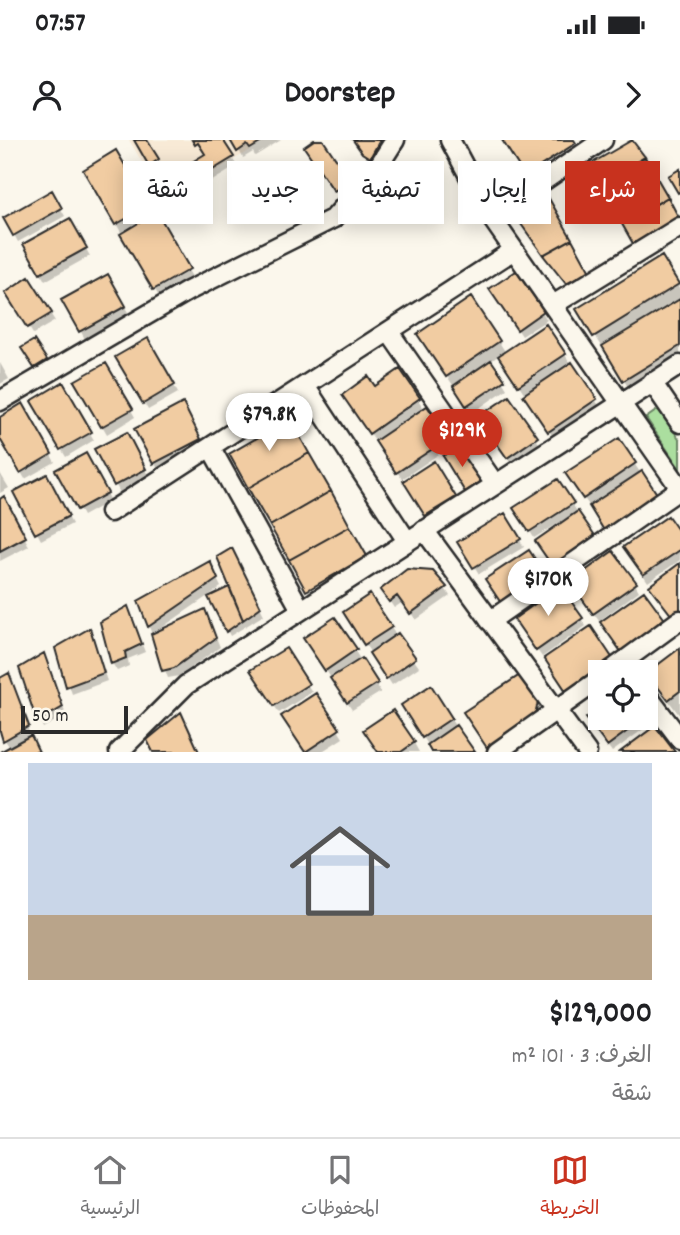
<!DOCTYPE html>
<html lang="ar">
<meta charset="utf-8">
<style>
:root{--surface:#fff;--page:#f2f2f2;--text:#202124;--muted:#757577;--line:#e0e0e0;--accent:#c8321e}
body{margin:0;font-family:Dekko,"Playpen Sans Arabic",sans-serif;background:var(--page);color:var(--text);direction:rtl;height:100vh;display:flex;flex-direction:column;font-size:26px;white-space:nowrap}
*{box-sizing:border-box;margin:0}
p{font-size:23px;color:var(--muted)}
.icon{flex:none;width:38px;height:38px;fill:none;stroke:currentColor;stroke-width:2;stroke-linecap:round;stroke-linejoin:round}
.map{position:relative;height:612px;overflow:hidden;direction:ltr}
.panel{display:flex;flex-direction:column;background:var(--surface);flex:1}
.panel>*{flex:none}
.hud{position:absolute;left:21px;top:21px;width:639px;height:63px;direction:rtl;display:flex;gap:14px}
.buttons{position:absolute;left:588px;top:520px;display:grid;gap:14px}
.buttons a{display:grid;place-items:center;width:70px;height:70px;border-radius:0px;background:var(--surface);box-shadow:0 4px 18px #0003;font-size:35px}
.scale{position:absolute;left:21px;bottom:18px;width:107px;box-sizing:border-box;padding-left:7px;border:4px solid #2b2b2b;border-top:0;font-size:19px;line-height:24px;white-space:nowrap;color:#2b2b2b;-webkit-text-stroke:5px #fbf7ec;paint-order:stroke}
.price{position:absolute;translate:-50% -60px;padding:0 16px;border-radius:24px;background:#fff;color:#222;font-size:23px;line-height:46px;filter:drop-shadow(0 2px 4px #0008)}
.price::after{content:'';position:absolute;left:50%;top:42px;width:21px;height:16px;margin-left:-10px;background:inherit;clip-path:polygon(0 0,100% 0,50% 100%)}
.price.selected{background:var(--accent);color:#fff}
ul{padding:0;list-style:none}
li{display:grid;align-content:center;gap:14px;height:371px;padding:0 28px}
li+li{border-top:2px solid var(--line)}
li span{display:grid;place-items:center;height:217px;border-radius:0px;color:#555}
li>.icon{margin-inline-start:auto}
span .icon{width:126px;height:126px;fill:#fffc;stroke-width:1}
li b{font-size:30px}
.chip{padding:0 24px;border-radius:0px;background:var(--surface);box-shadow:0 4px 18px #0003;font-size:24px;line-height:63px}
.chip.selected{background:var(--accent);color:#fff}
.status{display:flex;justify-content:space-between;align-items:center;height:49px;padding:0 35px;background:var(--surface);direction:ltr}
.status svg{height:19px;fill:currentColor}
header{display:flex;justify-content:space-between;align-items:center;height:91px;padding:0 28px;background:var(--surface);font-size:32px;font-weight:800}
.dock{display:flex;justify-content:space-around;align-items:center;height:98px;border-top:2px solid var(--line);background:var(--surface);font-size:19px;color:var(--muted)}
.dock a{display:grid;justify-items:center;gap:4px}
.dock .selected{color:var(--accent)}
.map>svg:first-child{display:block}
.built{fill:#f8ead6}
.green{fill:#abde9f;stroke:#6b8465;stroke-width:2}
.shadow{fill:#0003}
.building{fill:#f1cca2;stroke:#2b2b2b;stroke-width:2}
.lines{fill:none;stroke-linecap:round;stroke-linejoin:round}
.minor-casing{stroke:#2b2b2b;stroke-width:23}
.minor{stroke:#fbf7ec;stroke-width:18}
</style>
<div class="status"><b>07:57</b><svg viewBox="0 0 49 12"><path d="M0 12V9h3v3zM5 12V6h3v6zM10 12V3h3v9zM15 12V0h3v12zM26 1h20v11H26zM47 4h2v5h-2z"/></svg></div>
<header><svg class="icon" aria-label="forward" viewBox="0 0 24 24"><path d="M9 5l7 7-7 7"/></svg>Doorstep<svg class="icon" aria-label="person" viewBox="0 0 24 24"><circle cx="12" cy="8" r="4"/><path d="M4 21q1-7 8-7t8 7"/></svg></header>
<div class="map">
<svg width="680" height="612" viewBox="0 0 680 612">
<rect width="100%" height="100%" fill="#fbf7ec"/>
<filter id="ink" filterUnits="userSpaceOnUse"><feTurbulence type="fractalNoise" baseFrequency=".0143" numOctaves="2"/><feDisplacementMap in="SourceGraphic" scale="14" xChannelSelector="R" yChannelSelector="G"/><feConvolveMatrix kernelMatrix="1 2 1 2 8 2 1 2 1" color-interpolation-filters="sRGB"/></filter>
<g filter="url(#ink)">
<path class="built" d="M129,0h138l-102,61z"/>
<path class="green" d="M659,269l21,31v29l-34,-51z"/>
<path class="shadow" d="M136,0h9l16,25 -8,4z
M194,0h27l16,26 -53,32 -2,-4 -10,6 -4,-7 1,-14 37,-24z
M234,0h47l-26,16 -2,-4 -10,6z
M317,0h4l32,48 -13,9 -29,-42z
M354,0h33l-12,24 -7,-3z
M504,0h68l7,12 -49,30z
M633,1l20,35 -39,23 -6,-11 -4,3 -14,-24z
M116,12l78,128 -33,20 -38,-65 18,-11 -2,-3 -18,11 -36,-62z
M51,52l14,24 -47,26 -13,-24z
M547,58l46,82 -21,11 -49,-66z
M70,80l20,36 -45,25 -20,-36z
M662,119l18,30v71l-50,30 -52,-81z
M107,136l22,38 -44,25 -22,-39z
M29,140l26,41 -22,13 -26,-41z
M496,157l46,15 5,8 -25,16z
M148,200l30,53 -30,17 -30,-52z
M33,202l15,24 -10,6 -14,-24z
M499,202l7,11 59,2 35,52 -46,31 -55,-83 -9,7 17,27 -35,24 -47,-69z
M0,223l9,16 -9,5z
M105,225l30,52 -28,17 -30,-52z
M399,232l24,35 -25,17 2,3 47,12 4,7 -49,33 -53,-76z
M62,245l32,55 -28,17 -33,-55z
M22,266l33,56 -30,17 -25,-43v-17z
M182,266l22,41 -45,24 -22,-42z
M289,281l81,143 -58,34 -81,-144z
M485,285l51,13 4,8 -28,19z
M126,295l23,42 -29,16 -23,-43z
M619,300l22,34 -46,40 -23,-33z
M86,316l24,45 -27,15 -25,-46z
M434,324l25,41 -29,18 -25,-42z
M0,333l9,15 -9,5z
M46,336l26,48 -31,16 -26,-48z
M4,359l25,47 -29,15v-61z
M572,364l23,34 -33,-17 -28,17 -18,-30z
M505,375l19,32 -45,27 -19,-31z
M680,397v23l-32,22 -18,-27z
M236,418l28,57 -34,21 -19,-38 20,-10z
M213,431l8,16 -64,44 51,-13 12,29 -41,29 -11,2 -28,-76z
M635,444l4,7 -40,30 -22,-31z
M445,448l5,8 -34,24 -13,-18 -9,6 -12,-18z
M128,469l17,43 -17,7 1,7 -12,5 -5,-8z
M581,479l5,7 -44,31 -21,-30z
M335,480l46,72 -29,18 -42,-64z
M349,480l42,8 28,39 -27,18z
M590,489l26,39 -44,29 -21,-31z
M89,490l18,51 -35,13 -15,-45z
M285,510l27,42 -33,21 -22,-35z
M680,510v66l-26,-35z
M44,516l22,59 -23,13 -22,-60z
M9,535l21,60 5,10 -25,3 -5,-8 -5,-14v-46z
M536,562l7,11 -52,39 -19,-29z
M600,569v9h45l4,7 -37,27 -24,-34z
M393,572l21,31 5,9h-39z
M407,573l44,6 4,7 -22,26z
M288,584l50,6 5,8 -22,14h-15z"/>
<path class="building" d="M134,0h13l12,19 -10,7z
M192,0h31l11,17 -56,34 -2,-3 -10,6 -7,-16 8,-5 2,3 36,-22 -7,-11 -3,2z
M230,0h35l-15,9 -3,-4 -10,7z
M314,0h9l27,40 -16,11 -30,-44z
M353,0h27l-10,18 -8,-5z
M502,0h72l2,3 -51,33z
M632,0l13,17 -47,27 -11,-18z
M116,10l33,56 -34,19 -32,-55z
M645,17l7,13 -42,25 -8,-13z
M680,29v23l-2,1 -10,-17z
M657,38l11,19 -43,26 -11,-19z
M52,50l10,18 -49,28 -10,-18z
M547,55l25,44 -29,16 -27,-38z
M668,57l12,23 -45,27 -13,-23z
M157,72l33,57 -37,21 -33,-56z
M70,78l17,30 -47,26 -17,-30z
M572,99l18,33 -24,12 -23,-29z
M662,116l17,28 -86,53 -17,-28z
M516,131l28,40 -27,19 -28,-41z
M108,134l18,32 -47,26 -18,-32z
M29,137l23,36 -25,15 -22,-35z
M471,157l29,44 -54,36 -29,-43z
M680,159v47l-57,35 -21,-35z
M546,184l20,30 -48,32 -20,-30z
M148,198l27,47 -32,19 -28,-47z
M34,200l13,20 -13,8 -13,-20z
M491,220l14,20 -39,26 -13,-20z
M572,222l25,37 -49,33 -25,-37z
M106,223l27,46 -32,18 -27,-46z
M400,229l20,29 -51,36 -27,-39 26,-19 7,10z
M63,242l29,50 -32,18 -29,-49z
M509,256l29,41 -31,21 -29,-41z
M23,263l29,51 -32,19 -20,-34v-22z
M183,263l18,36 -48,25 -19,-35z
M427,266l22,32 -53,35 -21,-32z
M290,279l19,34 -61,35 -19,-34z
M127,292l19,37 -32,17 -20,-37z
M619,298l17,25 -53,36 -18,-26z
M459,306l22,36 -16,10 -22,-36z
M86,313l22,40 -31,17 -22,-40z
M309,313l22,38 -61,35 -22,-38z
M434,321l22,36 -31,19 -22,-35z
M642,331l17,26 -54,35 -16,-26z
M47,334l22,42 -34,18 -22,-42z
M558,339l16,24 -45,29 -16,-24z
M331,351l19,35 -61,34 -19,-34z
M4,356l22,41 -26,14v-52z
M578,371l18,26 -43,30 -18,-26z
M505,373l16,26 -48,29 -16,-26z
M668,376l12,17v17l-37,25 -20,-28z
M350,386l17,30 -61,35 -17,-31z
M232,408l29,59 -18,13 -26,-63z
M529,410l16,24 -44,29 -16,-24z
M613,411l24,32 -44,31 -23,-32z
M210,421l8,18 -70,48 -10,-26z
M680,423v47l-8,6 -23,-30z
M407,429l26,2 14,16 -37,27 -13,-18 -8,6 -9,-12z
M560,446l23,32 -47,33 -22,-32z
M229,447l14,33 -17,12 -18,-35z
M644,451l22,30 -44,32 -22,-31z
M370,454l22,33 -28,18 -21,-33z
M128,466l14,38 -17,8 1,6 -15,6 -11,-42z
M205,469l11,29 -42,30 -12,3 -11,-37z
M335,477l22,32 -32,22 -22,-33z
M591,486l22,33 -47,32 -22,-33z
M90,488l14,45 -38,14 -11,-39z
M398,493l18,25 -30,21 -17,-26z
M286,508l23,36 -35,22 -24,-36z
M680,508v43l-12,9 -21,-27z
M44,513l19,54 -26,15 -18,-54z
M362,518l16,25 -31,20 -17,-25z
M9,533l20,53 -26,15 -3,-10v-53z
M520,535l18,27 -4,16 -47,30 -24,-36z
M431,545l21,33 -30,20 -21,-33z
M316,553l24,36 -35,23 -24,-36z
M600,567v11h45l-38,28 -21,-28z
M393,570l22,32 -14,10h-23l-15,-22z
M181,572l18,40h-46l-6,-12z
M456,585l19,27h-44l-4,-7z
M655,586l20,26h-55z
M31,595l8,17h-39z"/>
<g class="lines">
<defs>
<path id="minor" d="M450,0l41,77 189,271
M491,77l112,-77
M553,165l127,-78
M389,192l106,152
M652,242l28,41
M305,246l102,155
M0,261l188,-110 146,-73 40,-45 21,-33
M211,308l90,162
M110,372l404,-262
M424,390l163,222
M490,481l190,-132
M609,532l71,-52
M646,554l34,45
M119,612l67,-67 494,-320
M497,612l103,-73"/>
</defs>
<use href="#minor" class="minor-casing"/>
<use href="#minor" class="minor"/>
</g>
</g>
</svg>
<div class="buttons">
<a><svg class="icon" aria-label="locate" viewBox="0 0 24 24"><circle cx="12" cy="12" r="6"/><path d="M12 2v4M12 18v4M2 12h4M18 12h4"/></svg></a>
</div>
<div class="scale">50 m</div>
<b class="price" style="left:269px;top:313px">$79.8K</b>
<b class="price selected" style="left:462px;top:329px">$129K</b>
<b class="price" style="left:548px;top:478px">$170K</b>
<div class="hud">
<a class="chip selected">شراء</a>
<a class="chip">إيجار</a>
<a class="chip">تصفية</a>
<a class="chip">جديد</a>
<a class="chip">شقة</a>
</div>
</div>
<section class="panel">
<ul>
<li><span style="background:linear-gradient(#c9d6e8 70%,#b9a48a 0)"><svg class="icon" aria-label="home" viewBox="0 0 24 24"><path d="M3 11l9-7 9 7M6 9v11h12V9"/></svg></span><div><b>$129,000</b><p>الغرف: 3 · 101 m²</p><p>شقة</p></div></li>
</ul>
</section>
<nav class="dock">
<a class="selected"><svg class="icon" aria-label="map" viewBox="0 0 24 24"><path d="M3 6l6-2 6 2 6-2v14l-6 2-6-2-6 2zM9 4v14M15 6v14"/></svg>الخريطة</a>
<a><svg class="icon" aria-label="saved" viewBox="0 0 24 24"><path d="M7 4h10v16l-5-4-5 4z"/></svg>المحفوظات</a>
<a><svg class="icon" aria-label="home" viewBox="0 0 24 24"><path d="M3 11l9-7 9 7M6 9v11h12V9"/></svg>الرئيسية</a>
</nav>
